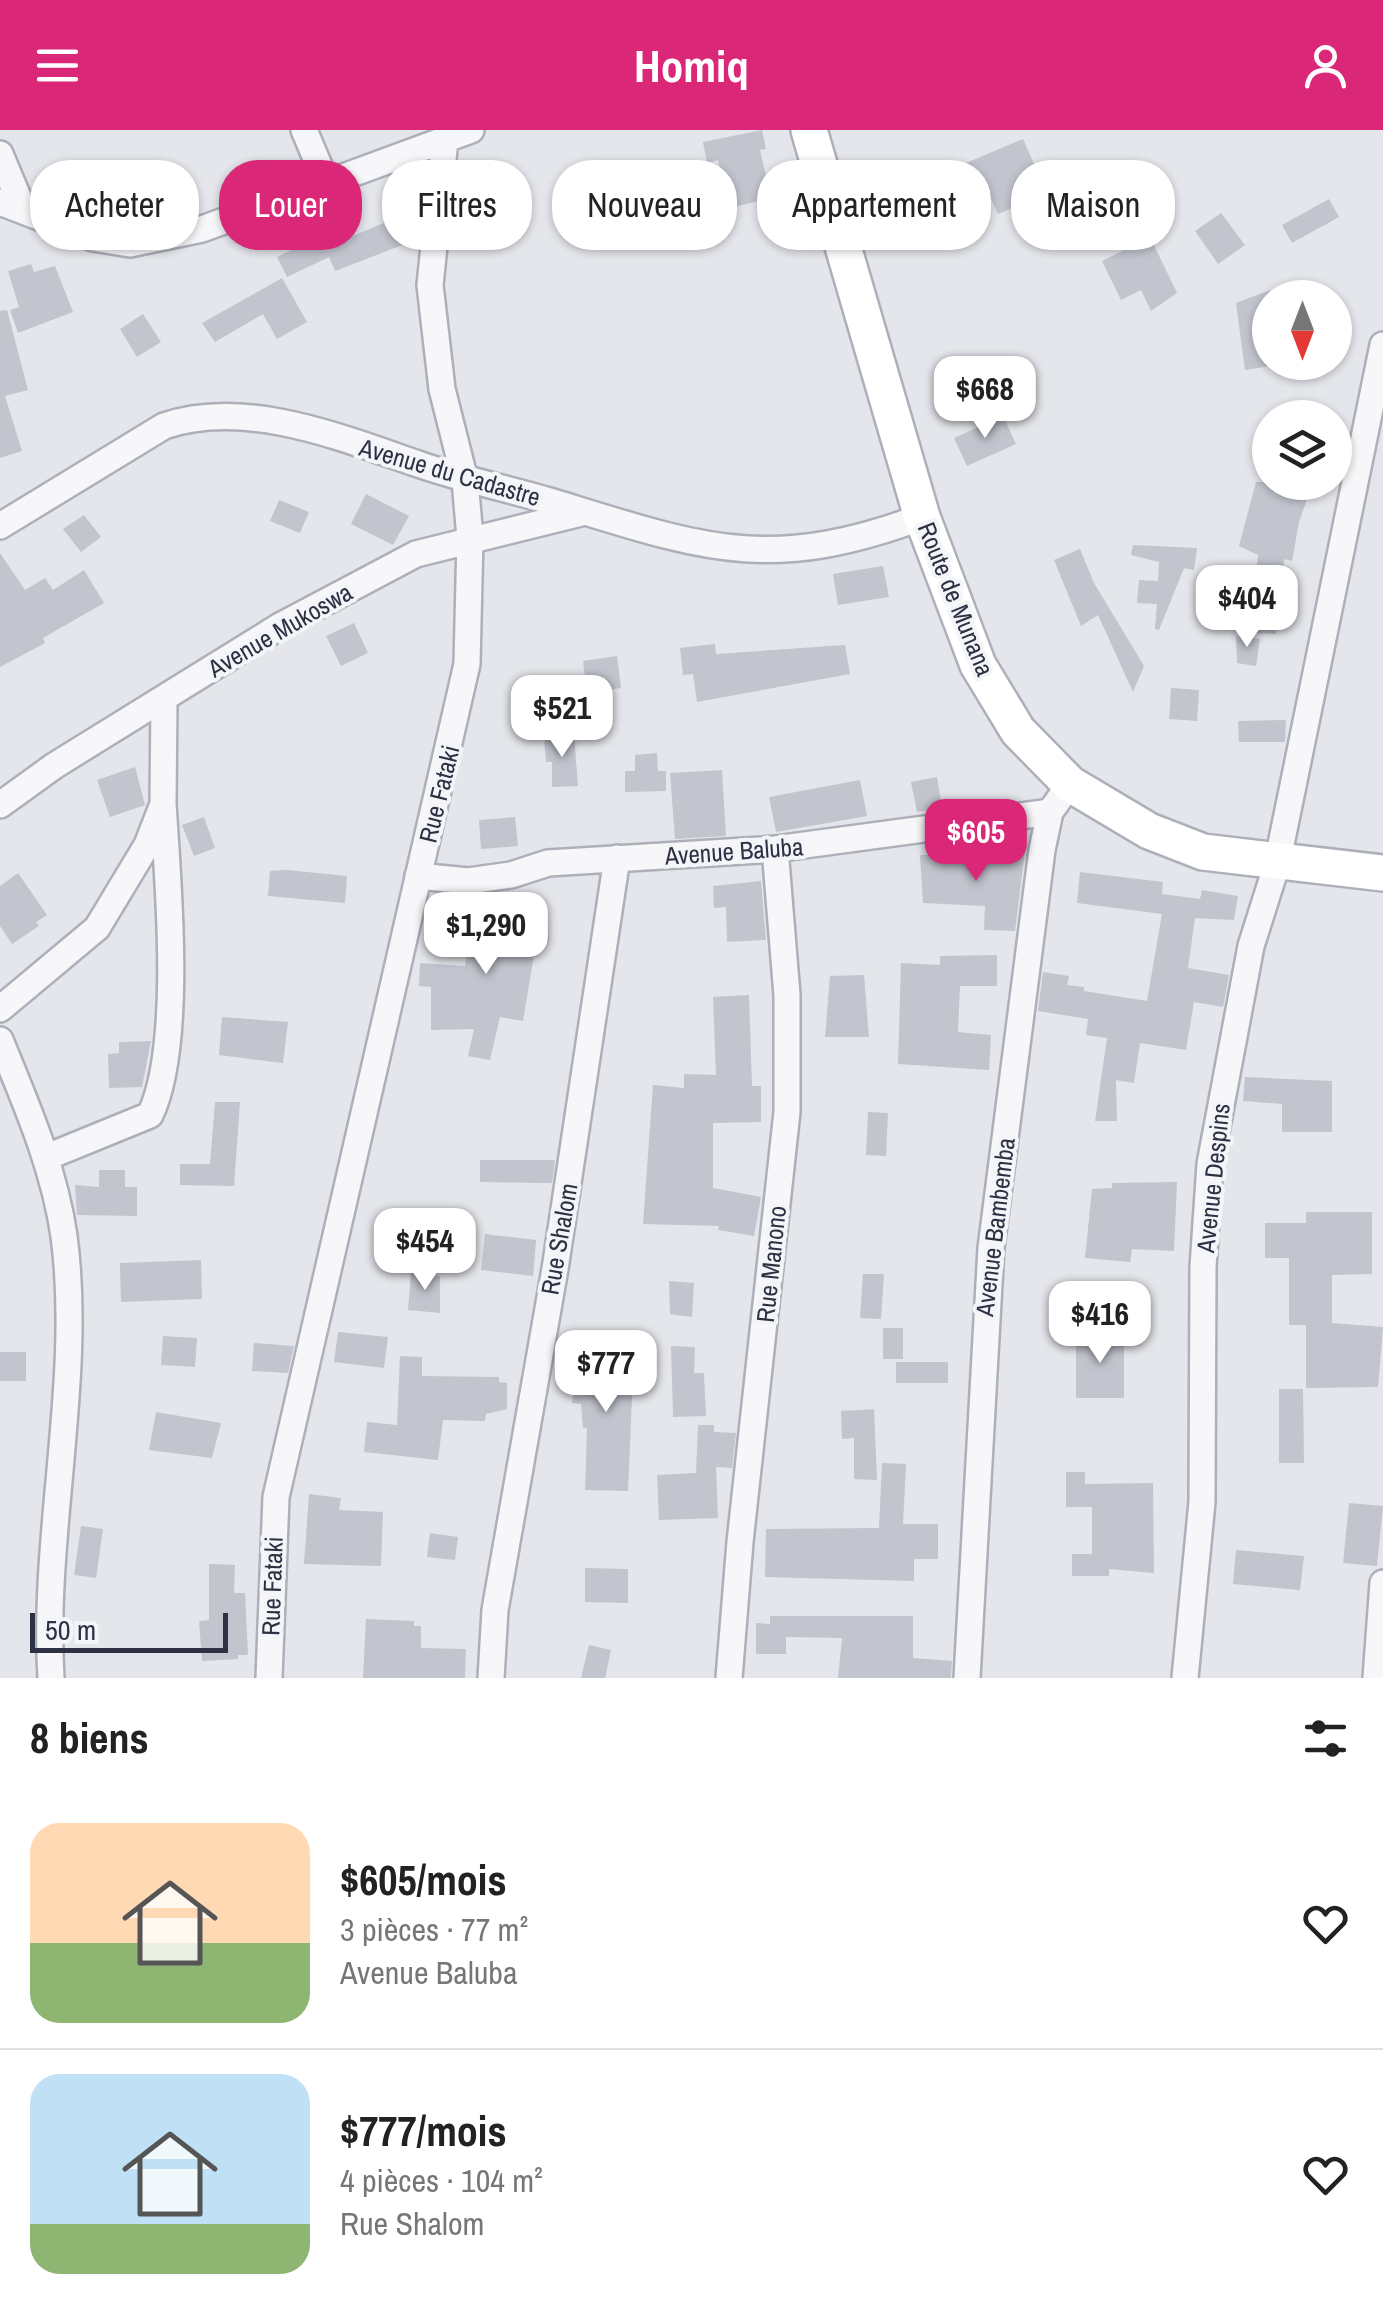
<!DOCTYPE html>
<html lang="fr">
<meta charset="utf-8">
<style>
:root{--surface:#fff;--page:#f6f6f6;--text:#222;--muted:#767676;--line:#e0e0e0;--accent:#db2777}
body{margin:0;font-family:"Archivo Narrow",sans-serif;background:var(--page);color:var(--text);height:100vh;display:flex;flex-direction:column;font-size:38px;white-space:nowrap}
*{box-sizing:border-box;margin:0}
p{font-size:32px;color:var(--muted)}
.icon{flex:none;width:55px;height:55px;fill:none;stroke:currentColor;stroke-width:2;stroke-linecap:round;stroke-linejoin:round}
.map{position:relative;height:1548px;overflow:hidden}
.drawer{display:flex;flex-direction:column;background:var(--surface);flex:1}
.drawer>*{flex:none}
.hud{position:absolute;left:30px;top:30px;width:1325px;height:90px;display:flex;gap:20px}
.needle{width:65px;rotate:180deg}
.controls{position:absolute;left:1252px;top:150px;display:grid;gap:20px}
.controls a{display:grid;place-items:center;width:100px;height:100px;border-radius:50%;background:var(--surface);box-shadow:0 2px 8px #0004;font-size:50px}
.scale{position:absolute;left:30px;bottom:25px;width:198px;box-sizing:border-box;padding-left:10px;border:5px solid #2d3143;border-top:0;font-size:28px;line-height:35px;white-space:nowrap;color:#2d3143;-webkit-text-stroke:8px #f4f5f8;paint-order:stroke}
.price{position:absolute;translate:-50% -85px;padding:0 22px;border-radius:20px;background:#fff;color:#222;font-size:32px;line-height:65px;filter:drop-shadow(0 2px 5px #0008)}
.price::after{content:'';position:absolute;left:50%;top:60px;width:30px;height:22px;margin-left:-15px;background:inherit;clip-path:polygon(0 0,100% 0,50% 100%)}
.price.on{background:var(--accent);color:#fff}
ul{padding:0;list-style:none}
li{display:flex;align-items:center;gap:30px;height:250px;padding:0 30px}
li+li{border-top:2px solid var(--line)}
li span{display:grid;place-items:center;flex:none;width:280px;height:200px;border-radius:30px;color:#555}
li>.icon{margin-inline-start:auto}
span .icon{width:120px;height:120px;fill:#fffc;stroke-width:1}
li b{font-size:42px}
h2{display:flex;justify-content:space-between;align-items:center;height:120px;padding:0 30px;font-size:42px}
.pill{padding:0 35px;border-radius:40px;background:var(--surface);box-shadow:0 2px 8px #0004;font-size:35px;line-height:90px}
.pill.on{background:var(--accent);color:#fff}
header{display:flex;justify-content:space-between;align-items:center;height:130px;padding:0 30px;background:var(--accent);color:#fff;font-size:45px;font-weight:700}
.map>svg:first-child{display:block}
.building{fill:#c2c4ce}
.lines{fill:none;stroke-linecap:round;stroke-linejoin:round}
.minor-casing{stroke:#adb0b9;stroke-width:30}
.secondary-casing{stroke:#adb0b9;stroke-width:40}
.minor{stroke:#f7f7fa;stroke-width:25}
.secondary{stroke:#fff;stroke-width:35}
.labels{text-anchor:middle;stroke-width:8;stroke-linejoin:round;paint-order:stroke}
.street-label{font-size:25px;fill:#2d3143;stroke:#f4f5f8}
</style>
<header><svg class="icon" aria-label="menu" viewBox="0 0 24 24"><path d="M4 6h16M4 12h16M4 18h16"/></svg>Homiq<svg class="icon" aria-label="person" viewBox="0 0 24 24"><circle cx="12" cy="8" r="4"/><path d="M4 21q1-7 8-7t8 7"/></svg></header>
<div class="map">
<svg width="1383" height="1548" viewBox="0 0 1383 1548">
<rect width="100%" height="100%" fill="#e4e6eb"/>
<path class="building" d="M762,0l4,19 -6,1 11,48 -41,10 -12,-48 -11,3 -4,-21z
M1023,9l32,73 -23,10 -8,-19 -26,11 -7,-15 -7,3 -18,-39z
M1329,69l10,18 -47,26 -10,-18z
M415,80l5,12 -2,17 -83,32 -6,-14 -42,20 -10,-20 44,-22 -4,-11 27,-11 11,22z
M1221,83l24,32 -27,19 -23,-33z
M1150,107l27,56 -26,18 -10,-21 -20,10 -19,-39z
M31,134l3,8 21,-6 18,46 -55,21 -8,-23 9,-3 -11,-36z
M282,148l25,44 -30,17 -14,-25 -48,28 -13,-19z
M1270,160v76l-25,4 -9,-67z
M7,180l21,80 -23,6 17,55 -22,7v-147z
M143,184l18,28 -24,15 -17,-28z
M1003,286l13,28 -49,22 -13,-28z
M1256,352h57l-14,40 -7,39 -8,-2 -8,75 -27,-1 9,-78 -19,-9z
M366,364l43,22 -16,29 -42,-21z
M279,370l30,12 -9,21 -30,-12z
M84,385l17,22 -20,15 -18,-23z
M1133,415l64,3 -3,22 -10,-2 -25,62 -4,-1 2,-25 -20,-1 2,-23 19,1 1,-19 -28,-7z
M1080,419l14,34 50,83 -11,26 -35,-77 -17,11 -27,-66z
M0,423l25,37 20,-12 8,12 31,-20 20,33 -61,35 2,5 -45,24z
M883,436l6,31 -51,8 -5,-31z
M354,493l14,30 -27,13 -15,-30z
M1236,506l24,3 -4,27 -19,-3z
M715,514l1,10 129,-9 5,29 -153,28 -4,-28 -10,1 -3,-27z
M617,526l4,32 -34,5 -4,-32z
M1171,558l28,2 -2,31 -28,-2z
M1286,590l-1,22h-46l-1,-21z
M574,605l4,51 -26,1v-25h-6l-2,-25z
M657,623l1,18h8v20l-41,1v-21h10v-16z
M135,637l10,38 -35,12 -13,-37z
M722,640l4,66 -51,3 -5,-66z
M937,647l5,31 -25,4 -6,-30z
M860,650l7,36 -91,16 -7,-35z
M204,687l11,31 -21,8 -12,-31z
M515,687l3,29 -37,3 -2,-29z
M1025,721l-10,80 -31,-1 1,-24 -62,-3 -3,-48z
M287,740l60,6 -2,27 -77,-7 2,-25z
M1080,742l83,10 -1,12 38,5 2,-9 36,6 -4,24 -39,-2 -7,50 41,7 -6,32 -29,-5 -8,48 -46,-7 -6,40 -18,-3 1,41h-22l12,-83 -21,-3 2,-16 -50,-8 5,-39 26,4 -2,9 17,2v4l63,10 15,-87 -85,-11z
M18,743l29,42 -11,7 3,4 -27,18 -12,-18v-40z
M761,751l5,59 -39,2 -1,-35 -12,1 -1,-22z
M474,776l39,5 -1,7 35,-2 2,26 -13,1 -13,78 -23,-4 -10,43 -22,-4 6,-27 -43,1v-43l-12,-1 1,-23 45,3z
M997,825v31h-37l-2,46 33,3 -2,35 -91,-6 3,-101 39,2v-9z
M864,845l5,62h-44l5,-61z
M749,865l3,91h9v36l-48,1v65l48,9 -7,39 -36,-6 1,-4 -76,-2 10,-139 31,3v-14l32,1 -3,-78z
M222,887l66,5 -5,41 -64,-8z
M151,911l-9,46 -33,1 -1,-34 11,-1v-11z
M1245,947l87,4v51h-50v-28l-39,-3z
M215,972h25l-6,84 -54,-1v-21h30z
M868,982l20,1 -2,43 -20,-1z
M480,1030h75l-3,23 -72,-1z
M99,1040h26v17h12v29l-60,-1 -2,-30 24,2z
M1177,1052l-3,69 -42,-2 -2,13 -45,-4 7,-69 20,-1v-5z
M1306,1082h66v62l-40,1v48l51,4 -5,60 -72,1v-63h-17v-67h-24v-35h41z
M485,1104l51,6 -3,36 -52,-6z
M201,1130l1,39 -81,3 -1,-39z
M411,1143l29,3v37l-32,-3z
M863,1144h21l-3,45 -21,-1z
M669,1151l25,2 -2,34 -22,-3z
M883,1198h20v31h-20z
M338,1202l50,5 -4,31 -50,-6z
M1076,1204h48v64h-48z
M163,1206l34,2 -2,29 -34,-2z
M254,1213l40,3 -6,27 -36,-2z
M671,1216l24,1 -1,26h10l2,43 -33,1z
M580,1217l54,4 -6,140 -43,-1 2,-62h-4l-2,-24 -9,-1z
M0,1222h26v29h-26z
M400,1226l22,1v19l77,1v5l8,1v26l-21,5 -1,7 -42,-1 -5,40 -74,-8 3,-30 30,3z
M896,1232h52v21h-52z
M1279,1259h24l1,74h-25z
M874,1279l3,71 -23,-1v-41l-12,1 -1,-28z
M156,1282l65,11 -9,35 -63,-8z
M698,1295h16v7l22,1 -4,35 -16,-1 2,51 -59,2 -2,-45 39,-2z
M882,1333l24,1 -3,60h35v35h-24v22l-149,-4 1,-48 113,-1z
M1066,1342h19v12l68,-1 1,90 -45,-4v7h-37v-22h20v-47h-26z
M309,1364l32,4 -2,12 44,2 -2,54 -77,-2z
M1349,1373l34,3 -6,60 -34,-3z
M81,1396l22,3 -7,49 -22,-3z
M430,1403l28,4 -3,23 -28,-3z
M1236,1420l68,6 -4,34 -67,-6z
M209,1434l26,1 -1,28h11l3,62h-10v4l-36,2 -3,-40 10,-1z
M585,1438l43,1v34l-43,-1z
M770,1486h143v42l39,3 -1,17h-113l4,-40 -56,-1v17h-30v-31l14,1z
M366,1489l48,2v5h7v22l45,1 -1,29h-102z
M589,1515l22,5 -6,28h-24z"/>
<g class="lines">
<defs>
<path id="minor" d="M304,0l22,52
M0,24l23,55
M0,72l93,36 37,6 72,-15 269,-99
M0,396l164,-100c82,-28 178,12 257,39 44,15 88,24 132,37 150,46 215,72 369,15
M0,675l54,-39 226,-140 136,-72 165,-41
M418,746l50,5 43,-6 37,-12 227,-14 275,-37
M0,879l97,-81 50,-83 16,-41 1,-104
M0,910c26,64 54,127 64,196 19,142 -22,299 -13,442
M47,1027l103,-42c33,-68 18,-233 13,-311
M269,1548l7,-181 191,-833 3,-126 -5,-58 -23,-91 -12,-104 15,-145
M491,1548l4,-68 60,-341 62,-411
M729,1548l11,-136 47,-430v-117l-12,-146
M967,1548l24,-430 51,-398 8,-38 20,-28
M1185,1548l17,-176 1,-235 7,-103 41,-218 26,-82 106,-519
M1376,1548l7,-95"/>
<path id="secondary" d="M809,0l113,387 56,148 40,66 52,53 79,47 54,21 180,21"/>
</defs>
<use href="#minor" class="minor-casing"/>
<use href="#secondary" class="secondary-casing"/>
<use href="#minor" class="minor"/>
<use href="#secondary" class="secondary"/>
</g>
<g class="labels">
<g class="street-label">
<text transform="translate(450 342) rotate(16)" y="9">Avenue du Cadastre</text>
<text transform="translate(956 469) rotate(68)" y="9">Route de Munana</text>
<text transform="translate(280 500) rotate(-30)" y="9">Avenue Mukoswa</text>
<text transform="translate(439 664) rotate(-76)" y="9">Rue Fataki</text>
<text transform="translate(734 721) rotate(-4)" y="9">Avenue Baluba</text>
<text transform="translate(1213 1048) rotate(-84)" y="9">Avenue Despins</text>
<text transform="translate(995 1097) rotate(-83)" y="9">Avenue Bambemba</text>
<text transform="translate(559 1109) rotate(-80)" y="9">Rue Shalom</text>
<text transform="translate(771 1134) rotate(-84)" y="9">Rue Manono</text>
<text transform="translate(272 1456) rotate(-88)" y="9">Rue Fataki</text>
</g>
</g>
</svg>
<div class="controls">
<a><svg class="needle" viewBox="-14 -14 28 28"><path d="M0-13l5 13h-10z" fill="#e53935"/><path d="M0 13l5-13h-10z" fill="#767676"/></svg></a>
<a><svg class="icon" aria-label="layers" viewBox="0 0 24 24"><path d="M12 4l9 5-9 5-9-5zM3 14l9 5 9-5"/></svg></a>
</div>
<div class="scale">50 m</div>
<b class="price" style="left:985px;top:311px">$668</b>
<b class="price" style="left:1247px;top:520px">$404</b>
<b class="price" style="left:562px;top:630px">$521</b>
<b class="price on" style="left:976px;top:754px">$605</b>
<b class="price" style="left:486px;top:847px">$1,290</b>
<b class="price" style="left:425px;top:1163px">$454</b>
<b class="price" style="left:1100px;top:1236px">$416</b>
<b class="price" style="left:606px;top:1285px">$777</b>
<div class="hud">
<a class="pill">Acheter</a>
<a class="pill on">Louer</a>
<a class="pill">Filtres</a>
<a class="pill">Nouveau</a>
<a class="pill">Appartement</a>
<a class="pill">Maison</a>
</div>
</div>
<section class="drawer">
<h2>8 biens<svg class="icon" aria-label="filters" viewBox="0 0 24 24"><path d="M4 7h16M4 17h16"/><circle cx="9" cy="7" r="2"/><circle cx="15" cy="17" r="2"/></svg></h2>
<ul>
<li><span style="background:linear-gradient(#ffd9b3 60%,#8fb573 0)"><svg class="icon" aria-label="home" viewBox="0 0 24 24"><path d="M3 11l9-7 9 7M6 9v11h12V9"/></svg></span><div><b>$605/mois</b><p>3 pièces · 77 m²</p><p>Avenue Baluba</p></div><svg class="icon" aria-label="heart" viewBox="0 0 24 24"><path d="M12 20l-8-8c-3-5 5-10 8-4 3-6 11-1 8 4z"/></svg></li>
<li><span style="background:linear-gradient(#bfe0f5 75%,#8fb573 0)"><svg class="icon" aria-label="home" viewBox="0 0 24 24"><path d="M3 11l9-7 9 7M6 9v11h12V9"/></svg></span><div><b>$777/mois</b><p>4 pièces · 104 m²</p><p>Rue Shalom</p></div><svg class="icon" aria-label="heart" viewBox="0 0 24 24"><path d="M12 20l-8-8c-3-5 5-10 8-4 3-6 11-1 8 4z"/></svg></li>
</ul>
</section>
